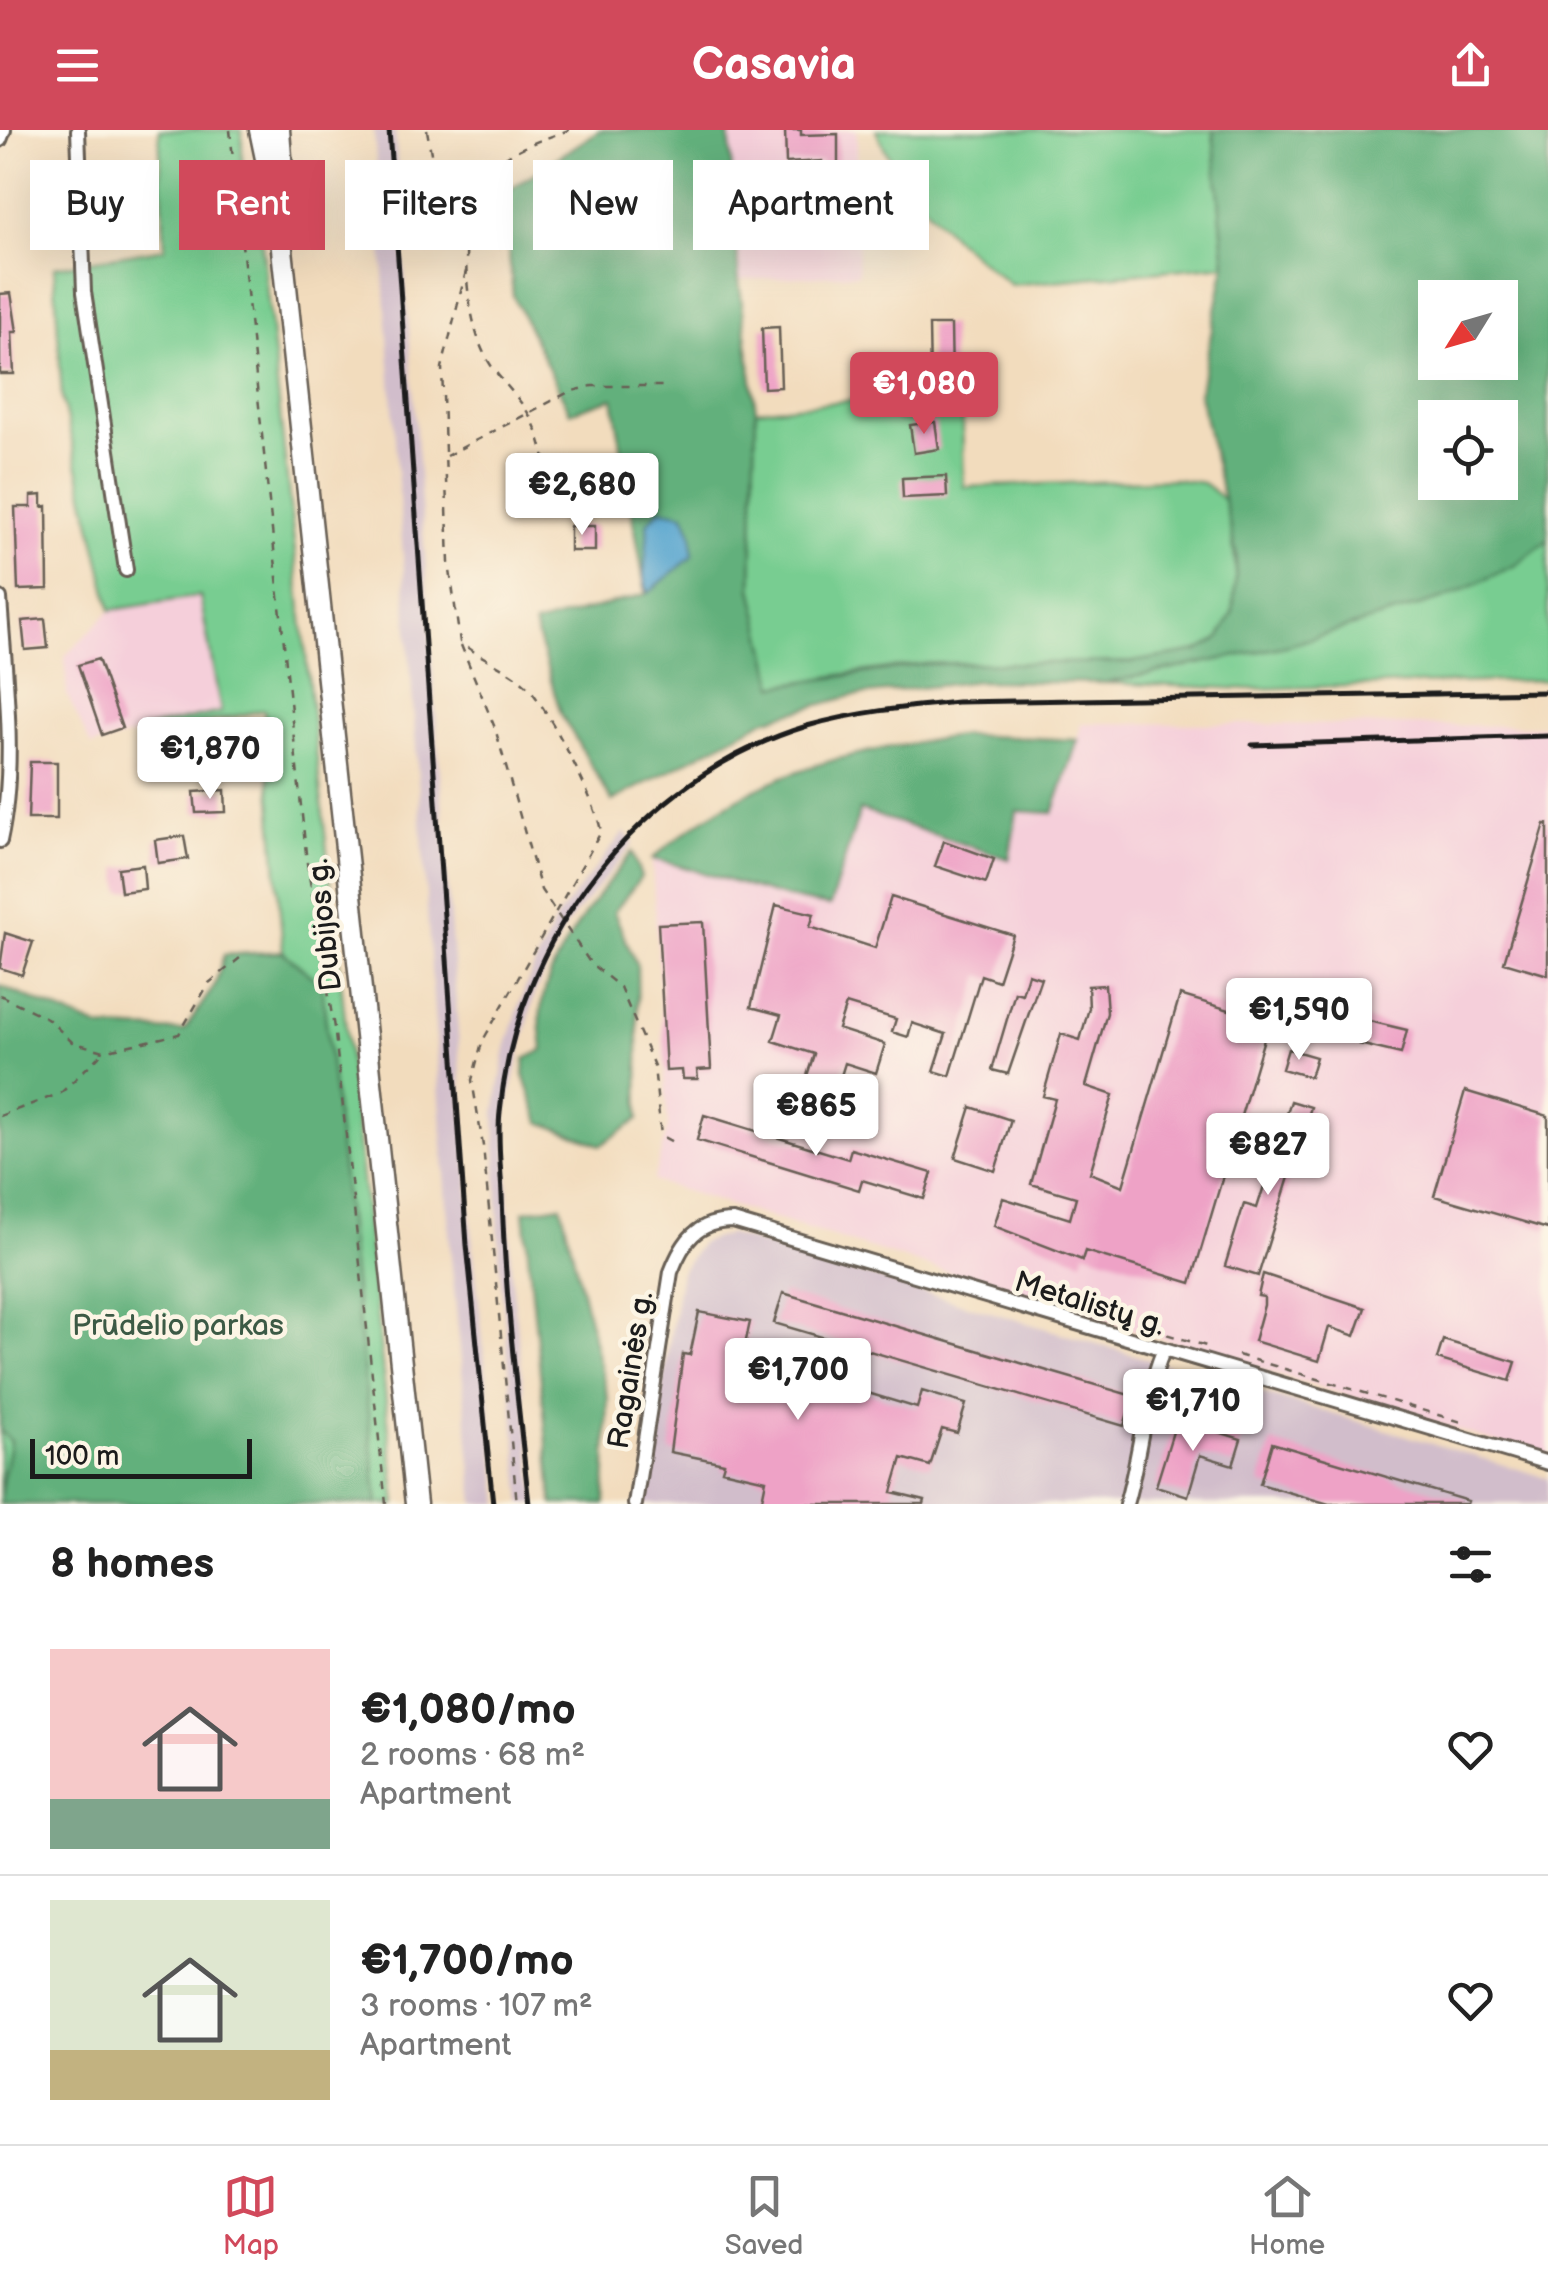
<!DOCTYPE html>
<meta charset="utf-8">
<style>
:root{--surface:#fff;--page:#f2f2f2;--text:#222;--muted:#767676;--line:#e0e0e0;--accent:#d1495b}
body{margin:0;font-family:"Balsamiq Sans",sans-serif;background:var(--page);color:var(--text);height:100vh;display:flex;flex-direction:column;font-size:38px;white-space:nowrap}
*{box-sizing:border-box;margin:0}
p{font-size:32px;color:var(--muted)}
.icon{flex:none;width:55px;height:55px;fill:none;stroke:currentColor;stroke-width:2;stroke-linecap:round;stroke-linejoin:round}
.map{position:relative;height:1374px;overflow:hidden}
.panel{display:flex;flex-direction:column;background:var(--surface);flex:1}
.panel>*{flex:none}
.guide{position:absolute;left:30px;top:30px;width:1000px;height:90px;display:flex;gap:20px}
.needle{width:65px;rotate:233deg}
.tools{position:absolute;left:1418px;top:150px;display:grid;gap:20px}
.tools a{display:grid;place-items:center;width:100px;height:100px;border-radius:0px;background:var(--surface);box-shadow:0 10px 40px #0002;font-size:50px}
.scale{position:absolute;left:30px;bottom:25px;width:222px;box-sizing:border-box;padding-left:10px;border:5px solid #1c1c1c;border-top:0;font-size:28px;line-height:35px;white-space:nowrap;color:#1c1c1c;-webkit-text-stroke:8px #fcf5e5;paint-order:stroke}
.price{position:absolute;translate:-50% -85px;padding:0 22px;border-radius:10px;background:#fff;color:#222;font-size:32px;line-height:65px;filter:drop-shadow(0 2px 5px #0008)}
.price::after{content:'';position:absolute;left:50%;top:60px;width:30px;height:22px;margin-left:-15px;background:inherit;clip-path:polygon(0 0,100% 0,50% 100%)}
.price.on{background:var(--accent);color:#fff}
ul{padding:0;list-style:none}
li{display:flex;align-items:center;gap:30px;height:250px;padding:0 50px}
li+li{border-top:2px solid var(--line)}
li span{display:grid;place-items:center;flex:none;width:280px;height:200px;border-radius:0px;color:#555}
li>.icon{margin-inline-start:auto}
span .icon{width:120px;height:120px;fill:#fffc;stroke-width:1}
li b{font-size:42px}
h2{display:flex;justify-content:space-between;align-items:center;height:120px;padding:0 50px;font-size:42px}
.pill{padding:0 35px;border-radius:0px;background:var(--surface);box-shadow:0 10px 40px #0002;font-size:35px;line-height:90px}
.pill.on{background:var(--accent);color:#fff}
header{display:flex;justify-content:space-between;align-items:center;height:130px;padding:0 50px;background:var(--accent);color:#fff;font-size:45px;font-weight:600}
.tab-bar{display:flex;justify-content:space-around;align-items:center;height:140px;border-top:2px solid var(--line);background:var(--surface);font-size:28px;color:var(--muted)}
.tab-bar a{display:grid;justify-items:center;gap:5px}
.tab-bar .on{color:var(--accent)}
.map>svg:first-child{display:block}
.built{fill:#f5cfda}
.industrial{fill:#d1bdcb}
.green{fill:#78cd91;stroke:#4a7456;stroke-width:2.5}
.forest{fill:#62b07b;stroke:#3f664c;stroke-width:2.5;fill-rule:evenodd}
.water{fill:#56a5cf;stroke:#396076;stroke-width:2.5}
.building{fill:#eea2c6}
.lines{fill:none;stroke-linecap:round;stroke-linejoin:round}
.street-casing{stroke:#675f54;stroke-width:18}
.primary-casing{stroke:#675f54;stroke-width:25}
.path{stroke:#675f54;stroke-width:2.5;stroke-dasharray:8 8;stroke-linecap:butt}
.street{stroke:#fff;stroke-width:12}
.primary{stroke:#fff;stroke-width:20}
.rail{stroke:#1c1c1c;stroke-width:5}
.labels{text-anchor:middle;stroke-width:9;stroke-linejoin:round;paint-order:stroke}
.street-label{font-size:30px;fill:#1c1c1c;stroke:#fcf5e5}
.park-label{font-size:30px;fill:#3c5a45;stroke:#fcf5e5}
</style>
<header><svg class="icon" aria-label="menu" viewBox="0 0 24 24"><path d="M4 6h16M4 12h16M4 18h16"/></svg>Casavia<svg class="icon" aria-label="share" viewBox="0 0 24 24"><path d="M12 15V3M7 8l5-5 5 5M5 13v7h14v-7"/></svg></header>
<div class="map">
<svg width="1548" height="1374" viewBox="0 0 1548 1374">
<rect width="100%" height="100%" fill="#fcf5e5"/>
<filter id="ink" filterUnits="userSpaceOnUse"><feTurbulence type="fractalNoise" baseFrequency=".01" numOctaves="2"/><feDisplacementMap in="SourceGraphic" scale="20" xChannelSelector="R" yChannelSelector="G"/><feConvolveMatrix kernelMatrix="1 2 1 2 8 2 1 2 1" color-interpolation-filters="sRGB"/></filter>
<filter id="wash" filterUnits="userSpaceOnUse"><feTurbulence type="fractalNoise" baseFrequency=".0048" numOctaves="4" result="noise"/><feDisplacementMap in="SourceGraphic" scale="40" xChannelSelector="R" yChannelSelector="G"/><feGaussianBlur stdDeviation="2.25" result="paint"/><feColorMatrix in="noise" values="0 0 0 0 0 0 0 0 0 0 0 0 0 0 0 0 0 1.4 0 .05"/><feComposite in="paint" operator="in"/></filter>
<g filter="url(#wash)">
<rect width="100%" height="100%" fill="#f2dcbd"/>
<path class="built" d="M729,0h128l1,144 -119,6z
M200,465l21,118 -130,33 -24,-51 -2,-39 46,-46z
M1081,593l467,3v732l-895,-277 15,-54 -16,-268 61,13 146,-62h158l61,-70z"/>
<path class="industrial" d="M374,0h21l78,1116 27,258h-25l-25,-256z
M624,702l10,11 -69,84 -30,66 -29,121 5,157 25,233h-14l-22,-232 -5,-160 11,-64 19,-61 32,-70z
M728,1104l820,244v26h-905l38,-233 20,-28z"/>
<path class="green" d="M159,0h83v30l20,85 135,1259h-397v-518l100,42 84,3 31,-46 9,-30 59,-4 -19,-241 -120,27 -2,-8 79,-17 -21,-116 -89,14 -49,-211 -8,-132 111,-19z
M876,0h337l12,135 -214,20c-54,-41 -109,-92 -135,-155z
M867,269l18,5 13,17 64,-11 2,77 211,-8 28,4 23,18c7,36 22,111 -9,139 -45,40 -228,18 -292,24 -51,4 -101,14 -151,22l-22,-98 4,-178z
M1548,410v140l-299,9 -144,-6 185,-38 224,-79z"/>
<path class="forest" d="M600,0h129l10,150 17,130 -4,178 23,98 151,-22 207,-2 65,-11 21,-12 14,-28 4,-54 -38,-163 26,-129 -12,-135h335v410l-34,26 -69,32 -155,47 -185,38 -127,-2 -126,15 -85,23 -155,82 -51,-87 -27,-89 112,-31 -33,-196 -43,14 -57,-116 -10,-102zM1435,168h65v64h-65zM1435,288h65v64h-65z
M964,605l114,5 -25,73 -36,-2 -8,48 -149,-49 -30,96c-61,-8 -118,-34 -178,-47 100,-87 183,-105 312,-124z
M632,722l9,25 -27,35 23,54 2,153 -38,26 -61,-23 -16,-47 1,-16 18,-9c-1,-13 -4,-27 -2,-40 5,-53 59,-117 91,-158z
M283,822l39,33 56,519h-378c0,-24 7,-40 10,-63l-10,-11v-444l100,42 84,3 31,-46 9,-30z
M561,1075l47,193 -3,106h-52l-29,-293z"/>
<path class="water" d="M660,379l24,5 8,19 1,23 -45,37c-9,-24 2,-44 -1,-70z"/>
<g id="blocks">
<path class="building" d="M785,0h16v5l37,-1v50h-16v-23l-36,2z
M751,51h16l1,30 -17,1z
M11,163l6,39h-5l2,42h-14v-80z
M929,195h22l1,54h-22z
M779,197l2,60 -17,1 -2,-60z
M935,292l4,27 -25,4 -4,-28z
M946,346l1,20 -44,2 -1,-20z
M42,365v12l5,-1 1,83 -30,1 -3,-83h16v-11z
M570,396h25v25h-25z
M45,489l3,29 -23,2 -3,-29z
M98,529l24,69 -20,7 -24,-70z
M30,632h27v57h-29z
M225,660l1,22 -30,1 -2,-21z
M1545,694h3v151l-44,-13z
M184,706l4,23 -30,4 -3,-23z
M944,711l50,18 -8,24 -51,-17z
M143,735l2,24 -24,3 -3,-24z
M891,767l122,38 -15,46 -17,-6 -31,101 -16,-5 12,-37 -34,-11 -4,14 -16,-5 4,-13 -50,-15 -8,25 47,15 -9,29 -31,-10 -10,32 -31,-10 10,-31 -41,-13 8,-26 -30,-8 25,-102 38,9 -4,13 65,21z
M703,792l8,147 -14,1 1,9h-15l-1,-9 -16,1 -8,-147z
M5,803l28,9 -11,33 -22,-7z
M1028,844l13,4 -33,96 -16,-4 23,-78 7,2z
M1105,855l2,28 -21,73 27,9 -23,78 33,13 57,-191 89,27 -78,261 -106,-32 -3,9 -88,-34 9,-28 67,21 6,-22 -45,-13 24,-85 -12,-3 18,-62 19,6 9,-32 -1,-22z
M1365,890l42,10 -6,24 -42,-10z
M1288,919l28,8 -6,20 -28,-8z
M1465,961l83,25v113l-114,-33z
M1291,971l20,6 -53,169 -33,-10 19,-62 13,4z
M971,977l40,13 -16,51 -40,-13z
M704,985l144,44 3,-10 81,24 -8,26 -62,-19 -3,10 -162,-50z
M1263,1144l102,34 -10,28 -26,-9 -10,34 -65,-20 10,-36v-8l-6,-1z
M783,1163l350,103 -9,30 -350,-103z
M699,1182l51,10 -5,23 94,23 -3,14 9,4 72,22 5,-17 44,13 -9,29 -15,-4 -12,37 -28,-8 -10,34 33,8 -1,4h-163l5,-24 -44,-10 2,-7 -54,-11 13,-98 7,1z
M1443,1210l73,22 -6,19 -73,-22z
M1177,1289l64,20 -8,26 -33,-10 -12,41 -32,-10z
M1272,1313l196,58 -1,3h-138l-69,-20z"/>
</g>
</g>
<g filter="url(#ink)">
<use href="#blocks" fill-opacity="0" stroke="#675f54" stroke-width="2.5"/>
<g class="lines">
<defs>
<path id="street" d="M78,0l6,162 42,278
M0,10l4,-10
M0,468c5,79 17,165 0,243
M635,1374l36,-232c12,-31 26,-51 62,-51l815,242
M1126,1374c15,-52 17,-103 37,-153"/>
<path id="primary" d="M260,0l19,91 137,1283
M279,0l4,54 -3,30"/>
</defs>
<use href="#street" class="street-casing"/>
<use href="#primary" class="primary-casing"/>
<path class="path" d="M230,0l77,733 28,171 51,470
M427,0l7,41 33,49
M466,141l-24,97 7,195 11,79c20,16 47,25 66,43 20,19 72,120 75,147l-119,210 -10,38 11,66 34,358
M446,326l123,-64 23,-6h70
M552,364c-6,-27 -9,-57 -24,-81 -15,-24 -38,-41 -48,-69 -17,-48 -26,-146 19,-182 18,-15 48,-24 70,-32
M461,515l34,83 46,162 50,74 29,23 34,79 7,70 12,6
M0,865l47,23 25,24 32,9 75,-17 30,-51 31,-25
M0,986l61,-23 42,-41
M1075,1177l131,39
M1238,1225l227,68"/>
<use href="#street" class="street"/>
<use href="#primary" class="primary"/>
<path class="rail" d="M389,0l78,1115 26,259
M1252,615l296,-9
M529,1374c-11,-103 -24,-205 -27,-309 -1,-27 -5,-56 -2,-83 16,-173 139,-335 307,-386 49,-14 99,-19 150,-24l591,-10"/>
</g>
</g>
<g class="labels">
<g class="street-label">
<text transform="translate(324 795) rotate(-96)" y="10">Dubijos g.</text>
<text transform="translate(1090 1173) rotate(17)" y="10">Metalistų g.</text>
<text transform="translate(630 1240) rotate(-81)" y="10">Ragainės g.</text>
</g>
<g class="park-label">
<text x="178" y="1205">Prūdelio parkas</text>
</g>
</g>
</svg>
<div class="tools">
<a><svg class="needle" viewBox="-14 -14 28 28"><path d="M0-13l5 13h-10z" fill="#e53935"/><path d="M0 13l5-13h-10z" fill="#767676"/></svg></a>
<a><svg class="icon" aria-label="locate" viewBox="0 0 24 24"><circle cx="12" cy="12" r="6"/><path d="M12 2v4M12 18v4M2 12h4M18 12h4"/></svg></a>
</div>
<div class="scale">100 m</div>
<b class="price on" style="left:924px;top:307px">€1,080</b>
<b class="price" style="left:582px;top:408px">€2,680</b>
<b class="price" style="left:210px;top:672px">€1,870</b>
<b class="price" style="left:1299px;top:933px">€1,590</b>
<b class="price" style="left:816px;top:1029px">€865</b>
<b class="price" style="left:1268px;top:1068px">€827</b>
<b class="price" style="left:798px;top:1293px">€1,700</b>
<b class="price" style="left:1193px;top:1324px">€1,710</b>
<div class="guide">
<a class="pill">Buy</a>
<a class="pill on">Rent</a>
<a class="pill">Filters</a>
<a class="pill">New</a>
<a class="pill">Apartment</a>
</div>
</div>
<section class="panel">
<h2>8 homes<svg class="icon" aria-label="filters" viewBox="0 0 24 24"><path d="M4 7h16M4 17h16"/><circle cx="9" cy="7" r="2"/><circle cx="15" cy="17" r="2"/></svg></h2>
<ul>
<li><span style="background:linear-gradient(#f6c9c9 75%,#7fa58c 0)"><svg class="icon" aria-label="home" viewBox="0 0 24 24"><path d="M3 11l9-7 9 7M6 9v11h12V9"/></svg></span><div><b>€1,080/mo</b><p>2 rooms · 68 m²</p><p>Apartment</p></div><svg class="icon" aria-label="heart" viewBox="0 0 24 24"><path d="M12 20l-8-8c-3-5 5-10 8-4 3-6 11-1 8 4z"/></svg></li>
<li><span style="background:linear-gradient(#dfe7d0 75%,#c2b280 0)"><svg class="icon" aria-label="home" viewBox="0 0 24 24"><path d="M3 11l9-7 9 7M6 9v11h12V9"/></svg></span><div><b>€1,700/mo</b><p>3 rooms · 107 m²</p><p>Apartment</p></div><svg class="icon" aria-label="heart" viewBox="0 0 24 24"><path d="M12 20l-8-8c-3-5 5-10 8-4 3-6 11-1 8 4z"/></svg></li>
</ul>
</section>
<nav class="tab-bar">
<a class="on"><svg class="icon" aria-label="map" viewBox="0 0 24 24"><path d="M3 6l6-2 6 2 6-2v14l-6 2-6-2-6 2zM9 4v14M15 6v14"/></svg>Map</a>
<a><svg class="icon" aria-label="saved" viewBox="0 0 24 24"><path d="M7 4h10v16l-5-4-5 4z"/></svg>Saved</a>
<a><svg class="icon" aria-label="home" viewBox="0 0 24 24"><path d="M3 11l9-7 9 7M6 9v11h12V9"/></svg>Home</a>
</nav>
